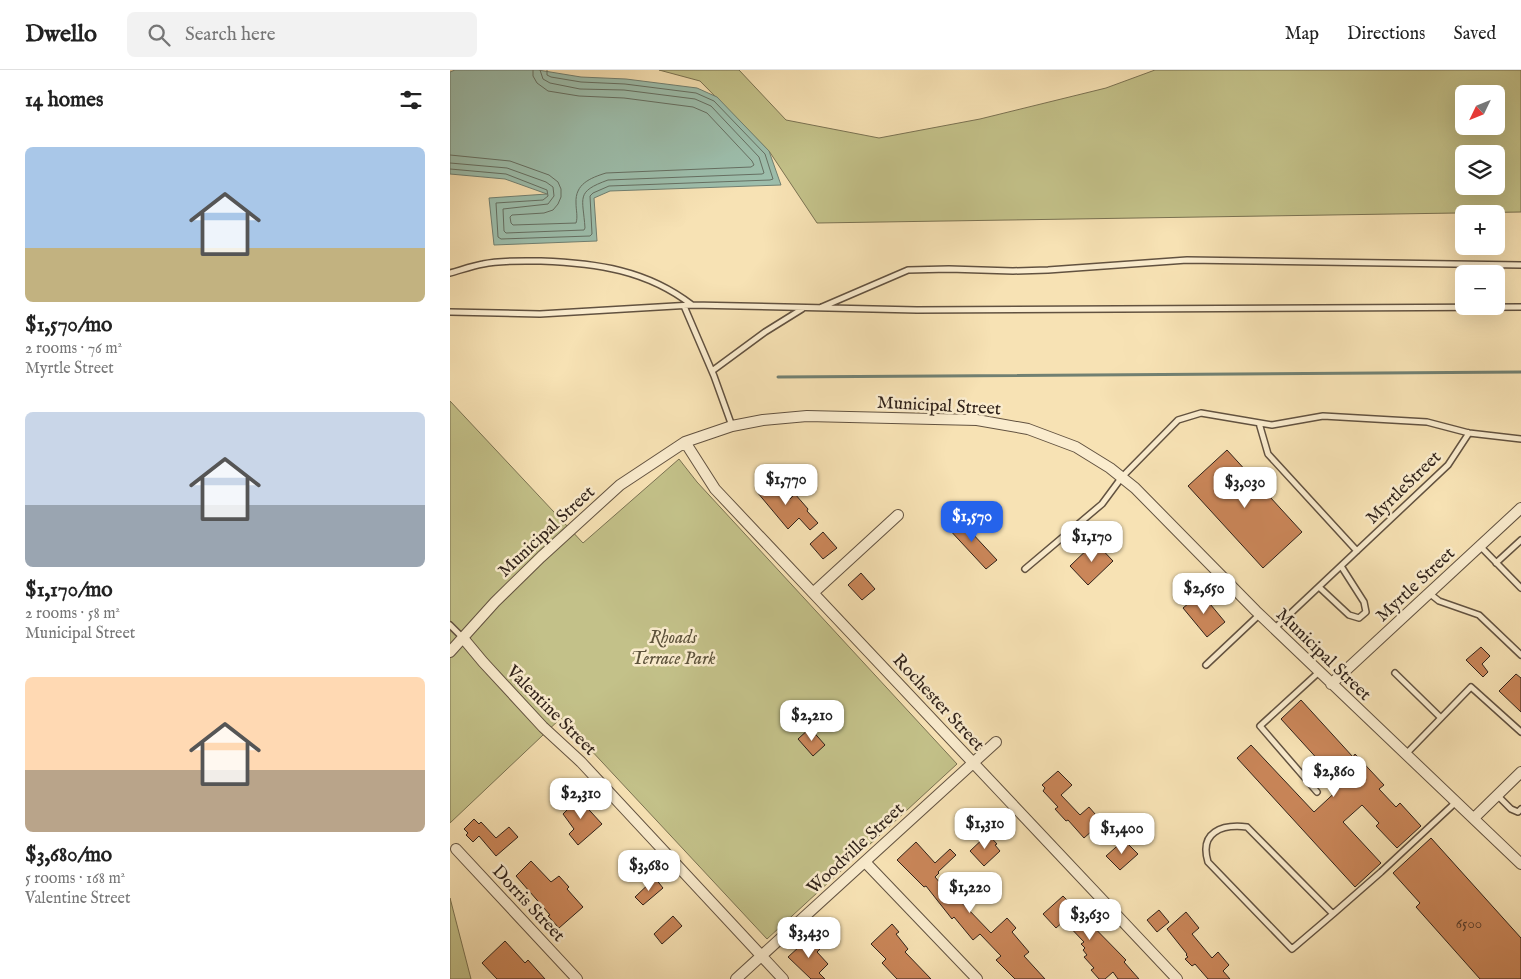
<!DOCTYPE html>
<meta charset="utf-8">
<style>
:root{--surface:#fff;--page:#f2f2f2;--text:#222;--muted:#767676;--line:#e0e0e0;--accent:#2563eb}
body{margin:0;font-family:"IM FELL English",serif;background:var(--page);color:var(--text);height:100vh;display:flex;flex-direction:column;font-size:19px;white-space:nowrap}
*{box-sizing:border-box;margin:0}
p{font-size:16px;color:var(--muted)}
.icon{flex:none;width:28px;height:28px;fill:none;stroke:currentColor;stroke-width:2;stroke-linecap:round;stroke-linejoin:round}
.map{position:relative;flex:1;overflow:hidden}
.panel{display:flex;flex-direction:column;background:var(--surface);width:450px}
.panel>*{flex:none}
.needle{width:32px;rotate:227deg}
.tools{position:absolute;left:1005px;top:15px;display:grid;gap:10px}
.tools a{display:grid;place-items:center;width:50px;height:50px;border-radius:8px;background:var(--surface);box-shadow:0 5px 20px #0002;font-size:25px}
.price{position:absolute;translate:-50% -42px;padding:0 11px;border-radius:10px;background:#fff;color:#222;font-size:16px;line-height:32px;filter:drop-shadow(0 1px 2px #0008)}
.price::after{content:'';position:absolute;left:50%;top:30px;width:15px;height:11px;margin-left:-8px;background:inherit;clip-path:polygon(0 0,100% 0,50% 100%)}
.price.on{background:var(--accent);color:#fff}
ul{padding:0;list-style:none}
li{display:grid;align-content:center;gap:10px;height:265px;padding:0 25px}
li span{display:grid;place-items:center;height:155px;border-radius:8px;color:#555}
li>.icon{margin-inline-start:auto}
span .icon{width:90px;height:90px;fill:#fffc;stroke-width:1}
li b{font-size:21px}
h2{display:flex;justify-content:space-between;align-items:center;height:60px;padding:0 25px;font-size:21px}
header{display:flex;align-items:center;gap:30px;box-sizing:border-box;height:70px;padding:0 25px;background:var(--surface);border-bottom:1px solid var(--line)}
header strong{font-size:24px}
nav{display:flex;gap:28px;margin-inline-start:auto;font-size:18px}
.search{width:350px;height:45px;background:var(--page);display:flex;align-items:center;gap:12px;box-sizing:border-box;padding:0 18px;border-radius:8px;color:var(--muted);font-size:19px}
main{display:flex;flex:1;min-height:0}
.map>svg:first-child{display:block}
.green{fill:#c3c189;stroke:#7a7252;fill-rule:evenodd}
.water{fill:#9dbeac;stroke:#718072}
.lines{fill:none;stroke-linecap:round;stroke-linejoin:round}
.shore{stroke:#667063;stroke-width:1}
.stream{stroke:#718072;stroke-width:3}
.building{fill:#ca8659;stroke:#30221a}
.lane-casing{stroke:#625240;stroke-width:8}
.street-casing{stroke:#625240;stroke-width:12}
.lane{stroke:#faecce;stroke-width:5}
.street{stroke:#faecce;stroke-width:10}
.labels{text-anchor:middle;stroke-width:5;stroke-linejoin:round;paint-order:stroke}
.number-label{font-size:15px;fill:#563b2a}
.street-label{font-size:18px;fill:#30221a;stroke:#faecce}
.park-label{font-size:18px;font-style:italic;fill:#5c523b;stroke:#faecce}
</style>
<header>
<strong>Dwello</strong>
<div class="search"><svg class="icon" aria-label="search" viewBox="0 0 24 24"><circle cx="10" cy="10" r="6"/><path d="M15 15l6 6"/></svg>Search here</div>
<nav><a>Map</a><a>Directions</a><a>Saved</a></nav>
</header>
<main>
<section class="panel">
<h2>14 homes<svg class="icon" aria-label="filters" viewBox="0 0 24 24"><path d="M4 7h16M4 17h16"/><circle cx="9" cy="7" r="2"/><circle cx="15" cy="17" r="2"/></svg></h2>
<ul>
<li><span style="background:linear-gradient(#a9c7e8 65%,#c2b280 0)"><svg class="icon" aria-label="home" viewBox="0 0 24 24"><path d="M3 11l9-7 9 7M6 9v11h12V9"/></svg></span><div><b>$1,570/mo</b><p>2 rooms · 76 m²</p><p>Myrtle Street</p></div></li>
<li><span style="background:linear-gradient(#c9d6e8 60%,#9aa5b1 0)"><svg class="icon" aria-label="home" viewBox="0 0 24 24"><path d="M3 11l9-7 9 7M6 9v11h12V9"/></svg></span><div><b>$1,170/mo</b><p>2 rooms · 58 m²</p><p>Municipal Street</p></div></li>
<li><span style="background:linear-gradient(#ffd9b3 60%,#b9a48a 0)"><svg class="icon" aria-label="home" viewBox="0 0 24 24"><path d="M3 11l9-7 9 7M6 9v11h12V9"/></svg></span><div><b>$3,680/mo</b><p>5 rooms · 168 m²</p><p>Valentine Street</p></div></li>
</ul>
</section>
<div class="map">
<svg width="1071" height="909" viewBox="0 0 1071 909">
<rect width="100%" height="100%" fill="#f7e2b4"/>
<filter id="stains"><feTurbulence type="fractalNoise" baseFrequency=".004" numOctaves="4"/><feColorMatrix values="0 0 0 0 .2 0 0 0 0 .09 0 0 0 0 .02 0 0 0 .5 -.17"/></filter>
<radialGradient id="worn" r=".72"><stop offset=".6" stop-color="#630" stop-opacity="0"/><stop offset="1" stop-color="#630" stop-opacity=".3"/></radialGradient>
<path class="green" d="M209,0h80l47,50 93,18 101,-19 126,-31 49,-18h366v142l-704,11 -48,-72 -69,-70zM1014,24h32v32h-32zM1014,84h32v32h-32z
M0,331l133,142 96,-84 18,23 260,282 -190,175 -206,-221 -111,105z
M0,828l21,81h-21z"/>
<path class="water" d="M5,0h83l43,7 45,2 71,9 20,9 52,54 12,34 -171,6 -16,7 3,43 -103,4 -5,-47 58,-4 -42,-15 -55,-5v-102z"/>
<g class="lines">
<path class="shore" d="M0,85l60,6 39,14 9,7 3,7v8l-3,7 -5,6 -9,3 -32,2 -2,2 1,6 2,2 63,-2c2,-6 0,-13 0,-20 -1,-19 14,-25 30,-30l145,-6 3,-2 -2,-4 -45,-48 -14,-6 -69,-9 -45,-2 -31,-5 -11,-8 -4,-7v-6
M0,93l57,5 39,14 7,5 1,9 -6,8 -45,5 1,22 2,2 78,-3 1,-2c-2,-31 -10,-36 23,-48l154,-6 2,-1 -5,-16 -48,-51 -16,-7 -71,-9 -44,-1 -30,-6 -7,-4 -3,-9
M0,99l56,5 41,16 1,6 -5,4 -47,3 2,34 3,2 89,-3 2,-2 -2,-38 3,-3 16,-7 161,-6 3,-1 -8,-25 -51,-53 -18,-8 -71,-9 -44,-2 -30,-5 -4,-2v-5"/>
<path class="stream" d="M328,307l743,-5"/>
</g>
<path class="building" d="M777,380l75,82 -39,36 -75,-82z
M322,409l18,20 5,-5 13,15 -1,2 11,12 -8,7 -11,-12 -11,11 -31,-37z
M507,447l40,43 -11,9 -39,-42z
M373,462l14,16 -14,11 -13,-15z
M645,472l18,19 -25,24 -18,-19z
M411,503l14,16 -13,11 -14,-15z
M751,523l24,29 -18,15 -24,-29z
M1031,577l9,9 -8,8 6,8 -5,5 -17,-17z
M1066,604l5,4v34l-22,-21z
M851,630l52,57 2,-3 29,31 -5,4 17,18 4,-4 21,23 -24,22 -21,-22 3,-3 -17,-18 -19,17 38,41 -26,24 -118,-129 14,-13 63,67 28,-26 -61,-67z
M360,658l15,17 -12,11 -15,-17z
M608,701l14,14 -11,10 19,20 9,-8 13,15 -18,16 -16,-18 -2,1 -11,-12 3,-2 -15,-16 2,-3 -3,-3z
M122,726l6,6 2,-2 22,24 -24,21 -9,-11 5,-5 -11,-15 7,-7 -5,-5z
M24,749l5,5 2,-2 15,16 13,-11 9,10 -22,19 -17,-20 -6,6 -7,-7 2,-2 -4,-4z
M538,764l9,10 -2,1 5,6 -16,15 -14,-15z
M981,768l90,100v41h-41l-64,-72 4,-4 -27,-30z
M674,770l14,14 -18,16 -14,-14z
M466,772l19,21 15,-14 6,6 -18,17 1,1 -4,4 19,22 1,-2 10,9 26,27 16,-15 9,10 -4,4 17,20 -5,4 21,23h-30l-19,-19 5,-4 -21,-22 -7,6 -19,-23 -2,2 -26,-33 -2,1 -27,-27z
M81,791l20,21 8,-6 10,11 -2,2 16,18 -24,21 -11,-12 2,-1 -34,-39z
M205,808l8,10 -20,17 -8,-8z
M613,826l7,7 3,-3 6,7 -3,2 50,51 -2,2 15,17h-21l-5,-7 -8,7h-6l-8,-9 3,-2 -10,-11 3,-2 -4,-5 2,-2 -4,-4 3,-2 -20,-21 -8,7 -13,-14z
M709,840l10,12 -12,10 -10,-12z
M736,842l13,16 -7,6 20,24 6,-6 11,13 -6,6 7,8h-22l-13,-15 -3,2 -7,-7 3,-2 -2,-2 1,-1 -20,-25z
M223,846l9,10 -20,18 -8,-10z
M442,854l7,8 -3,2 12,15 -3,3 26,27h-34l-15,-16 4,-4 -15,-15z
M361,866l11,11 -5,5 11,12 -9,9 6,6h-14l-23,-22z
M55,871l20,22 3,-3 17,19h-48l-15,-16z"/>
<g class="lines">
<defs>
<path id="lane" d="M0,203c11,-3 22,-7 33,-9 18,-4 39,-3 58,-3 55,2 106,9 151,44
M234,236l30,70 18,50
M372,237l86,-37 41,-1 64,2 35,-1 139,-10 334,5
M0,242l90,2 152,-9 225,5 604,-3
M262,301l53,-39 37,-23
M809,353l9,31 89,97
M1030,476l41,42
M1046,493l25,-23
M575,499l77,-65 20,-27 56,-57 23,-7 71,12 51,-9 104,6 42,11 52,6
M869,517l30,28 10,3 7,-6 -2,-10 -23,-36
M979,523l10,8 40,14 42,40
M0,555l13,13
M824,559l174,-164 21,-32
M756,595l53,-50
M945,603l46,45
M956,684l65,-67 50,45
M867,722l-57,-66 59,-54
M1047,725l14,14 7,3 3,-3
M883,844l-41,35 -84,-87c-9,-30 14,-38 39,-35l86,87 48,-42 75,-70"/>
<path id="street" d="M235,372l30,47 462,490
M363,523l85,-78
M13,568l20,24 60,65 38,35 202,217
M0,582l45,-50 46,-45 79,-72 65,-43 47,-16 31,-6 44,-4 170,4 51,9 48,18 34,21 25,20 121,123 265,253
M881,614l190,-176
M1024,748l47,-46
M6,779l121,130
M415,792l112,117
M286,909l260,-237"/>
</defs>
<use href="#lane" class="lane-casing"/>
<use href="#street" class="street-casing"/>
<use href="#lane" class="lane"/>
<use href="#street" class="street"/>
</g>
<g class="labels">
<g class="number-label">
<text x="1019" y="858">6500</text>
</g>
<g class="street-label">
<text transform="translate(489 335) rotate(3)" y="6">Municipal Street</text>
<text transform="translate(953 417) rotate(-44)" y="6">MyrtleStreet</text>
<text transform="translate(96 461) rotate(-43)" y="6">Municipal Street</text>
<text transform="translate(965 514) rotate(-43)" y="6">Myrtle Street</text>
<text transform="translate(874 584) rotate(44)" y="6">Municipal Street</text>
<text transform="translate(489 632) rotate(47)" y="6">Rochester Street</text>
<text transform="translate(102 640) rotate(45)" y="6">Valentine Street</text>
<text transform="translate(405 778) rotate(-43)" y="6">Woodville Street</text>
<text transform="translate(79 833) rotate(47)" y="6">Dorris Street</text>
</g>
<g class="park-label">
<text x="223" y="573">Rhoads<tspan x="223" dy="21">Terrace Park</tspan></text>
</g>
</g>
<rect width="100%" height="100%" filter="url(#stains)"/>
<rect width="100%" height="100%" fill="url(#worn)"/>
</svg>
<div class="tools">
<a><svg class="needle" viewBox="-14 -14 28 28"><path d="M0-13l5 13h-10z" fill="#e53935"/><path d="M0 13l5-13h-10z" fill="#767676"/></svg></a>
<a><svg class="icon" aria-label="layers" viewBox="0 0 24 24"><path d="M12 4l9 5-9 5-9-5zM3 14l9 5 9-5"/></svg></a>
<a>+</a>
<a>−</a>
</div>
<b class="price" style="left:336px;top:436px">$1,770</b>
<b class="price" style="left:795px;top:439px">$3,030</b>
<b class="price on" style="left:522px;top:473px">$1,570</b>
<b class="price" style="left:642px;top:493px">$1,170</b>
<b class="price" style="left:754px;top:545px">$2,650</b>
<b class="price" style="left:362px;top:672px">$2,210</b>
<b class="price" style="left:884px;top:728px">$2,860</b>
<b class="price" style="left:131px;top:750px">$2,310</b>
<b class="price" style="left:535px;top:780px">$1,310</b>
<b class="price" style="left:672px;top:785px">$1,400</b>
<b class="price" style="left:199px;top:822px">$3,680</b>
<b class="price" style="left:520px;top:844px">$1,220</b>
<b class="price" style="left:640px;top:871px">$3,630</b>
<b class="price" style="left:359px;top:889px">$3,430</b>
</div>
</main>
